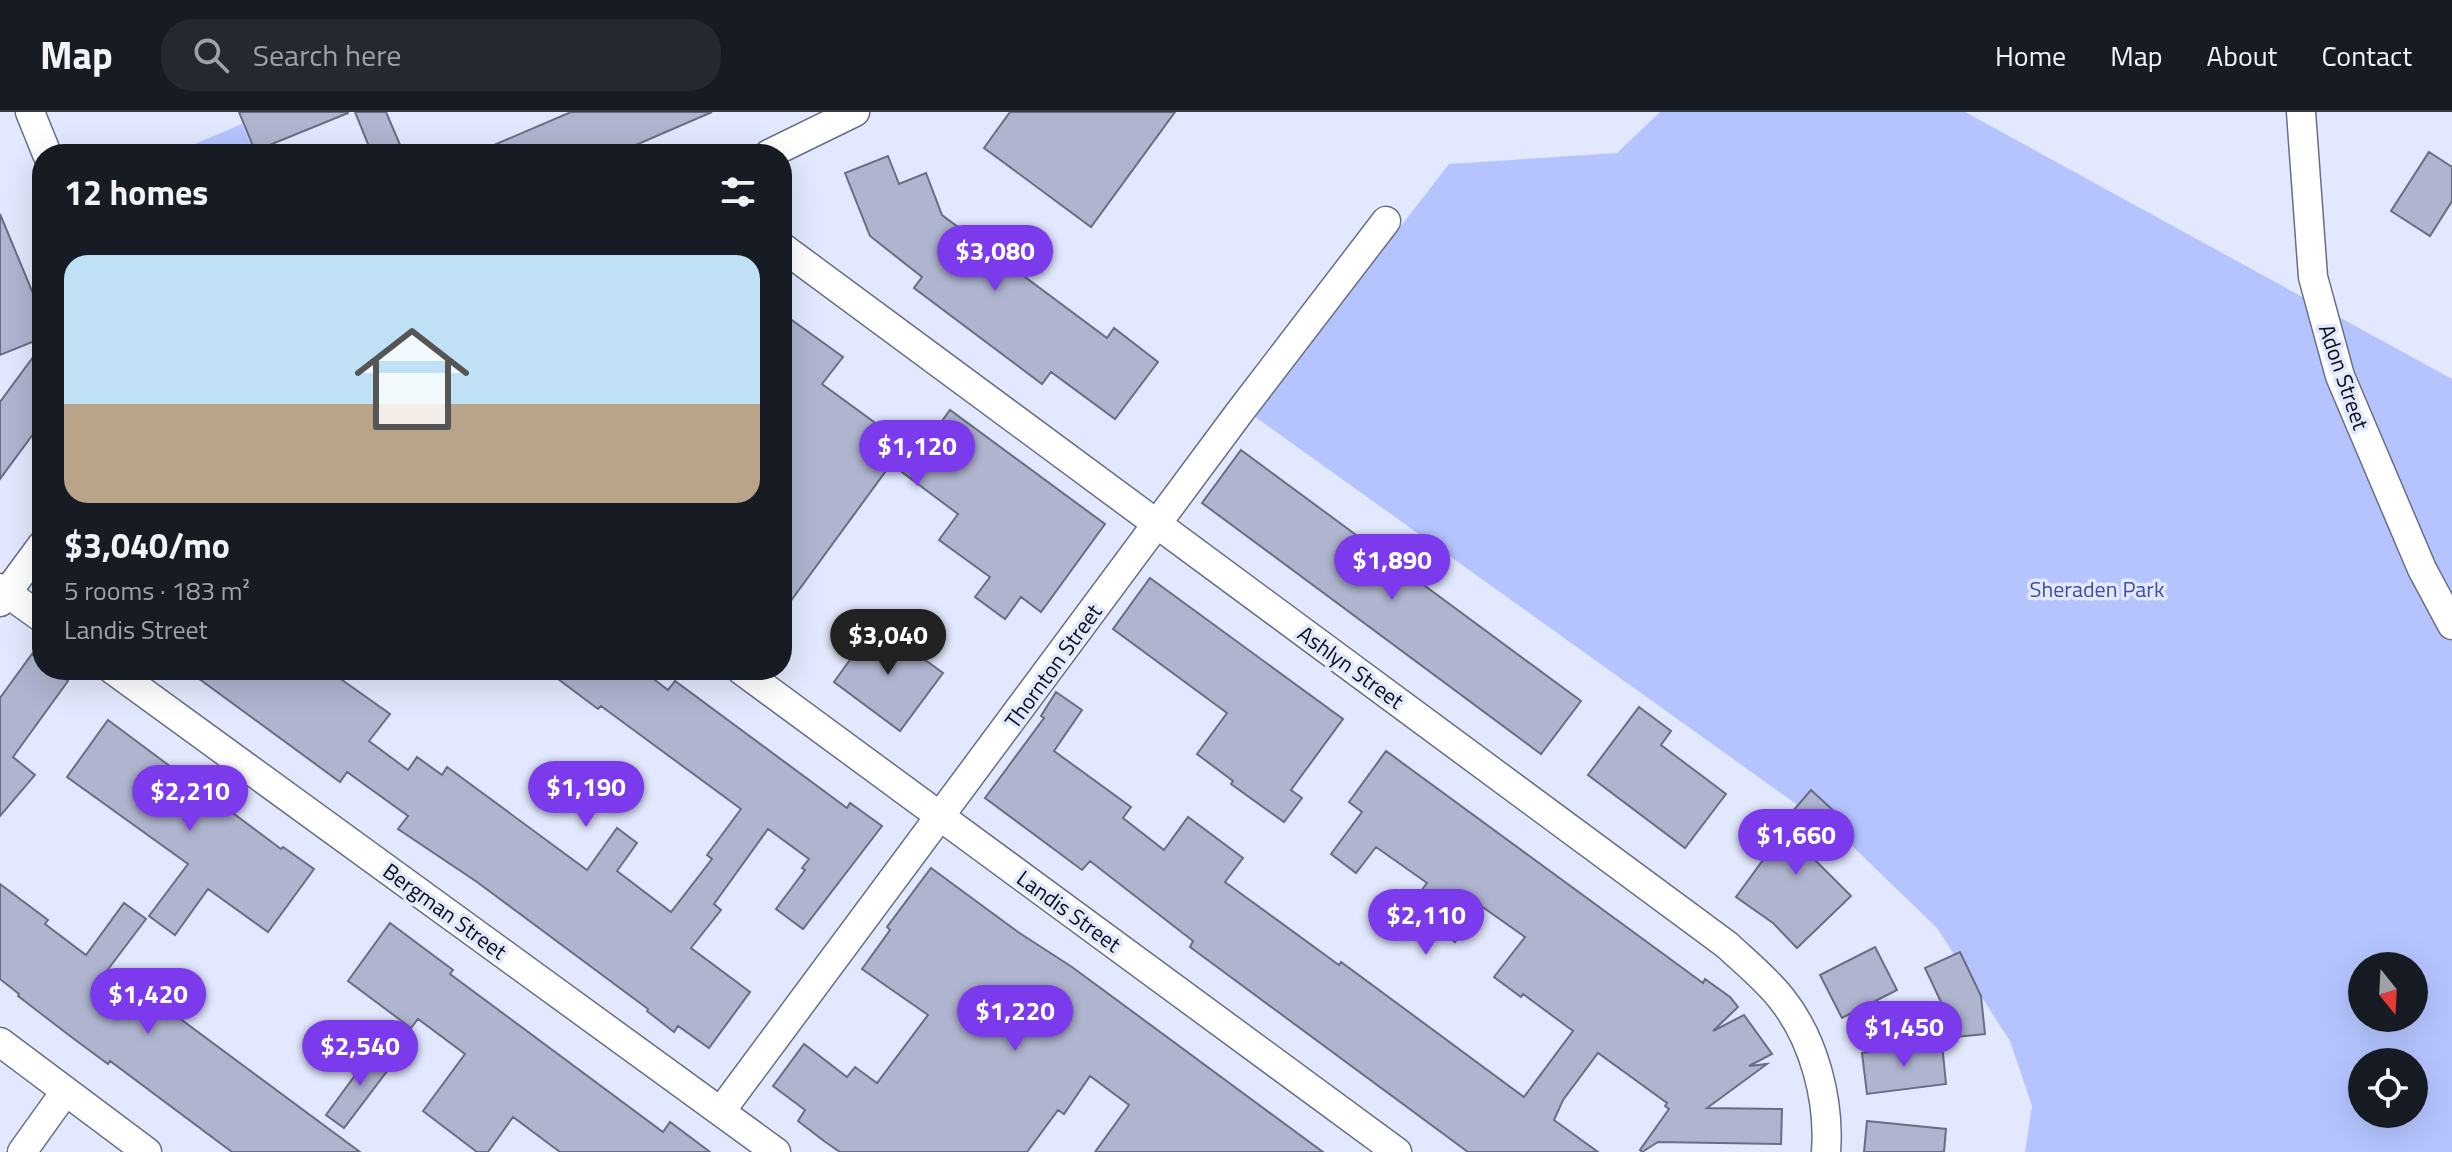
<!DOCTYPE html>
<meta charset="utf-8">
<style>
:root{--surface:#171b24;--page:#242831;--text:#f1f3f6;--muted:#9ea1a6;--line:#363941;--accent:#7c3aed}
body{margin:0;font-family:"Titillium Web",sans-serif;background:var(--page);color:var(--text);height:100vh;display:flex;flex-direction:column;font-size:30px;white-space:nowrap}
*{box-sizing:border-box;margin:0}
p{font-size:26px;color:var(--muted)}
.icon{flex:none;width:44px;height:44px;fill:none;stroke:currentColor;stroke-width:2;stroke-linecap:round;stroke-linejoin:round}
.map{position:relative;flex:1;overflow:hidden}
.sheet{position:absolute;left:32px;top:32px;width:760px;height:536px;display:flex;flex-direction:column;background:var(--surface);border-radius:32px;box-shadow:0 8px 32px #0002}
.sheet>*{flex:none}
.needle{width:52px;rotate:162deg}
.tools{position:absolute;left:2348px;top:840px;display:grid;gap:16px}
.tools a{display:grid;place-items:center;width:80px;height:80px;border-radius:50%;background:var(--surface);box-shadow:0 8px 32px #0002;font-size:40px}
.price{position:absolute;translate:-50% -68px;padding:0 18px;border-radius:28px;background:var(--accent);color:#fff;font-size:26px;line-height:52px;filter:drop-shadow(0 2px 4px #0008)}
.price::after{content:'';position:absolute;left:50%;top:48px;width:24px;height:18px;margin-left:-12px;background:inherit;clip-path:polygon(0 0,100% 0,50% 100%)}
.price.selected{background:#222;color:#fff}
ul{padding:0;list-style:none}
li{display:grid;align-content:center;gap:16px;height:424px;padding:0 32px}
li span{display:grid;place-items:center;height:248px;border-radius:24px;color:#555}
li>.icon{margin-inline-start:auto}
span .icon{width:144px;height:144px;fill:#fffc;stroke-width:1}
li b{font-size:34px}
h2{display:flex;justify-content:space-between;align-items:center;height:96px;padding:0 32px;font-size:34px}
header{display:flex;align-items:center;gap:48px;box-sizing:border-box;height:112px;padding:0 40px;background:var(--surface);border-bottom:2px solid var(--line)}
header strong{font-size:38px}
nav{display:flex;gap:44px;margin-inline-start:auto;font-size:28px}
.search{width:560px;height:72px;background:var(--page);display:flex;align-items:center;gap:20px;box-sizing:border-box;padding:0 28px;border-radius:32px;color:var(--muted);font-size:30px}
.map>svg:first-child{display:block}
.green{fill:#b5c4ff;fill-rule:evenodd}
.building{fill:#afb5cf;stroke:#686e85;stroke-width:2}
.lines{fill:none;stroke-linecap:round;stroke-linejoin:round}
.street-casing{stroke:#686e85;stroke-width:31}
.street{stroke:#fff;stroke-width:28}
.labels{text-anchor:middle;stroke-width:7;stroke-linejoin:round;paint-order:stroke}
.street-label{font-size:22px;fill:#0b0d16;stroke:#e2e8fd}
.park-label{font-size:22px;fill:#404da7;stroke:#e2e8fd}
</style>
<header>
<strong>Map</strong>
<div class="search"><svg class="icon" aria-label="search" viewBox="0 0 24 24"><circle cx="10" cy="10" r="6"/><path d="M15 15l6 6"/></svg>Search here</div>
<nav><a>Home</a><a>Map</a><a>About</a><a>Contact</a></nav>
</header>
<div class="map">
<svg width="2452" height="1040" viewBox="0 0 2452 1040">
<rect width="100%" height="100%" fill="#e2e8fd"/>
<path class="green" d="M1660,0h305l487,267v773h-427l7,-46 -22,-65 -73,-113 -92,-89 -591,-423 195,-252 168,-11zM2362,854h52v52h-52zM2362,950h52v52h-52z
M242,12l13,30h-78l-1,-2z"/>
<path class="building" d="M239,0h109v1l-93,38z
M355,0h31l18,42h-32z
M571,0h141l-97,42h-142z
M1010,0h165l-84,115 -107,-79z
M2429,40l23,15v34l-22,35 -39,-25z
M888,44l11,28 27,-11 16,42 165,123 7,-10 44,34 -43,57 -64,-47 -9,12 -128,-96 8,-11 -52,-41 -25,-63z
M0,102l42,101v23l-42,17z
M782,201l61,44 -21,27 96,70 32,-44 155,114 -64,88 -20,-15 -16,22 -30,-22 15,-20 -51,-37 19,-26 -67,-50 -109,149z
M42,233v77l-42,57v-77z
M1241,338l340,251 -40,53 -339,-251z
M1150,466l193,141 -52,71 11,8 -18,24 -53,-38 2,-3 -36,-27 30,-41 -114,-84z
M876,512l67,49 -43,58 -66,-49z
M32,542l10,8v8h11l15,11 -55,76 22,18 -35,41v-118z
M187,558h141l62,44 -21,27 39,29 9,-13 25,18 5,-8 140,103 30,-42 20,15 -20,28 54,41 41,-53 -5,-4 34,-46 -140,-103 -3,3 -52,-39h96l26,20 7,-9 172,127 3,-5 32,23 -79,103 -27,-20 29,-39 -3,-2 7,-9 -41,-30 -54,75 7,6 -30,38 59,44 -41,56 -31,-22 -4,6 -27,-21 1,-2 -171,-127 -79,-53 10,-13 -61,-44 -7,10z
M1056,580l26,18 -28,41 77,56 -8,11 41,32 24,-33 55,41 -18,24 114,83 2,-3 183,135 49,-66 -50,-37 -2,3 -27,-20 31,-40 -44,-31 -26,36 -47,-34 19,-25 -51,-36 -20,26 -25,-19 31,-42 -13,-10 37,-51 317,232 2,-4 25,18 8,10 -25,24 31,-16 28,39 -23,12 18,-2 -60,44 75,1 -1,35 -123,-2 -16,10 -2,-2 29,-41 -4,-3 2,-3 -69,-50 -35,47 -9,20 44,32h-130l-278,-205 3,-6 -103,-80 -8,9 -97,-72 59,-80 -3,-2z
M1639,595l32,24 -10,14 65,49 -41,54 -97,-73z
M108,608l173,129 2,-2 31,22 -46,63 -60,-43 -33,46 -26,-19 39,-52 -121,-87z
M1811,678l25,23 -32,36 47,47 -54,52 -24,-25 -37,-26 54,-74 -4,-4z
M931,756l87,64 54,35 251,185h-228l34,-47 -39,-29 -26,38 -6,-4 -31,42h-187l-16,-11 -26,-20 7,-11 -32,-24 31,-42 43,33 8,-10 22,16 51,-68 -66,-46 28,-39 -3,-3z
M0,772l48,36 -3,4 41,31 38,-52 22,16 -40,53 61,45 4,-5 189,140h-128l-122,-91 -2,3 -34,-25 -56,-43 1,-2 -19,-15z
M390,811l63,47 -3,4 213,158 7,-10 40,30h-150l-47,-35 -25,35h-11l-54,-41 42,-57 -47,-35 -7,9 -63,-47z
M1875,835l22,43 -55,28 -22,-43z
M1960,840l21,44 4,38 -40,4 -4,-36 -16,-34z
M1942,932l4,40 -79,10 -5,-41z
M375,936l19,14 -50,66 -18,-13z
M1867,1009l79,8 -2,23h-80z"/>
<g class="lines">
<defs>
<path id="street" d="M30,0l17,42
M2301,0l12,165 27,99 82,193 30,56
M769,42l86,-42
M782,135l945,698c18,17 38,33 54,53 33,41 49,102 45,154
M0,476l42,30
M0,490l42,-57
M113,558l663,482
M741,558l656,482
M0,930l147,110
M721,999l518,-698 147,-192
M22,1040l43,-60"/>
</defs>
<use href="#street" class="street-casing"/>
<use href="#street" class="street"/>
</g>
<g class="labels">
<g class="street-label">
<text transform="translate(2344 265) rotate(71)" y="8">Adon Street</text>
<text transform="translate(1053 554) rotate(-54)" y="8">Thornton Street</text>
<text transform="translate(1351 555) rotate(36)" y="8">Ashlyn Street</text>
<text transform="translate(445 799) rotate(36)" y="8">Bergman Street</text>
<text transform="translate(1069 799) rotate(36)" y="8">Landis Street</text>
</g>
<g class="park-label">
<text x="2097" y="485">Sheraden Park</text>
</g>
</g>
</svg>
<div class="tools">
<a><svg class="needle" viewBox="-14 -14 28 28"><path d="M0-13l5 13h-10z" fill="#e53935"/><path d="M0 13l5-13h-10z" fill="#9ea1a6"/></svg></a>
<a><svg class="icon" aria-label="locate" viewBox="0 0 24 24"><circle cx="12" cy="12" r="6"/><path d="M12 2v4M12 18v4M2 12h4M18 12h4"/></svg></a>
</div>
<b class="price" style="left:995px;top:181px">$3,080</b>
<b class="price" style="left:917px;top:376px">$1,120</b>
<b class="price" style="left:1392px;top:490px">$1,890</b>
<b class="price selected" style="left:888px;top:565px">$3,040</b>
<b class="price" style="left:586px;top:717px">$1,190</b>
<b class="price" style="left:190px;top:721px">$2,210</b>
<b class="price" style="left:1796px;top:765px">$1,660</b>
<b class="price" style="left:1426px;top:845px">$2,110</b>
<b class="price" style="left:148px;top:924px">$1,420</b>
<b class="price" style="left:1015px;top:941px">$1,220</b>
<b class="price" style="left:1904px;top:957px">$1,450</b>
<b class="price" style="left:360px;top:976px">$2,540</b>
<section class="sheet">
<h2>12 homes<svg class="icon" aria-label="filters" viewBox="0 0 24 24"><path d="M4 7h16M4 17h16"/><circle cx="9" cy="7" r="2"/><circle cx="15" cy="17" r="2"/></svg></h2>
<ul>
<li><span style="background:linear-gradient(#bfe0f5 60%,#b9a48a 0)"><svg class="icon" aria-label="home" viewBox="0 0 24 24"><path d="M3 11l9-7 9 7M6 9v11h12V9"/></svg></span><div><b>$3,040/mo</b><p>5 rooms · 183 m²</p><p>Landis Street</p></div></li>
</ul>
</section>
</div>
